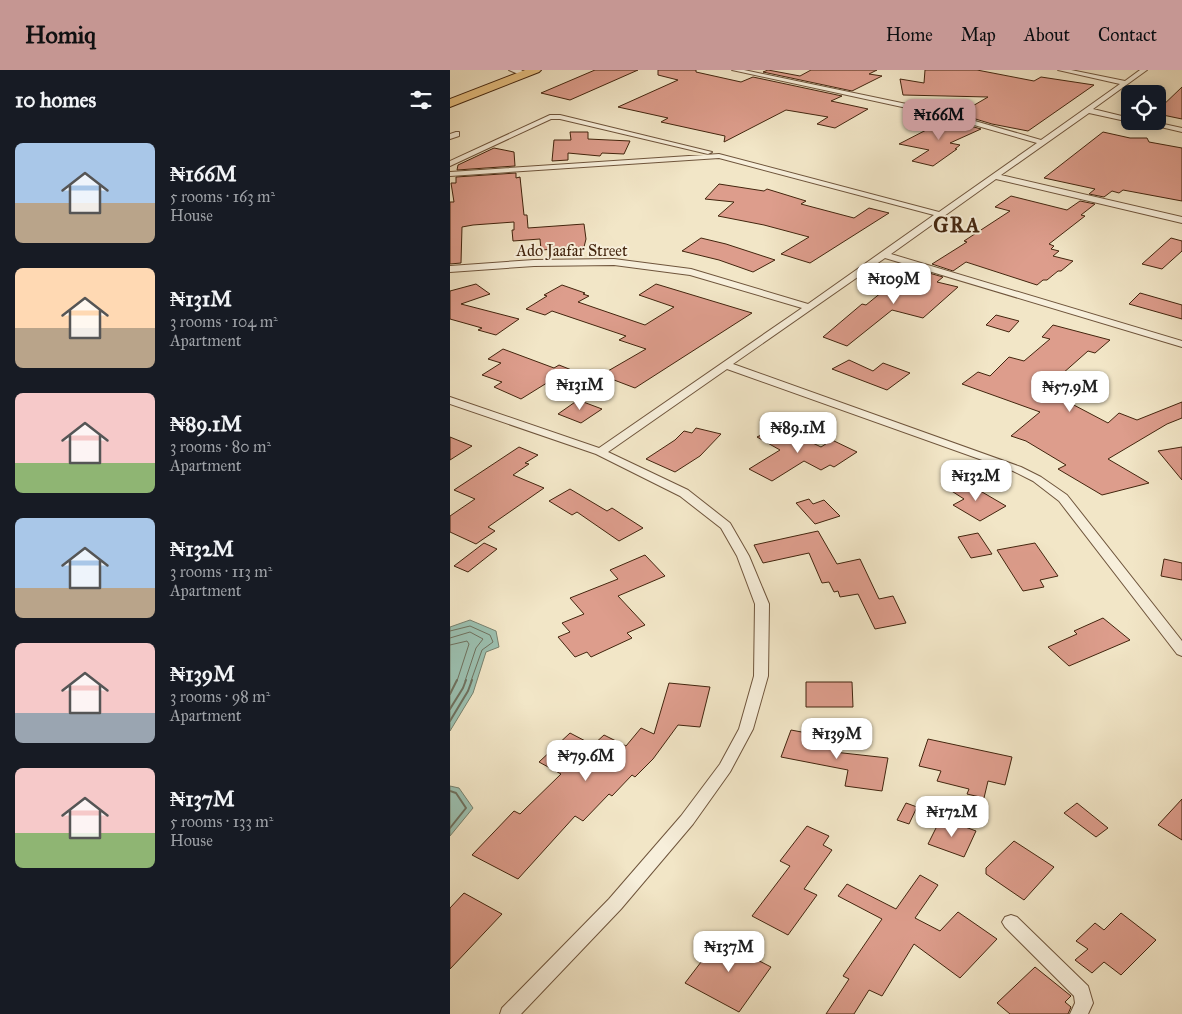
<!DOCTYPE html>
<meta charset="utf-8">
<style>
:root{--surface:#171b24;--page:#242831;--text:#f1f3f6;--muted:#9ea1a6;--accent:#c59692}
body{margin:0;font-family:"IM FELL Great Primer",serif;background:var(--page);color:var(--text);height:100vh;display:flex;flex-direction:column;font-size:19px;white-space:nowrap}
*{box-sizing:border-box;margin:0}
p{font-size:16px;color:var(--muted)}
.icon{flex:none;width:28px;height:28px;fill:none;stroke:currentColor;stroke-width:2;stroke-linecap:round;stroke-linejoin:round}
.map{position:relative;flex:1;overflow:hidden}
.details{display:flex;flex-direction:column;background:var(--surface);width:450px}
.details>*{flex:none}
.controls{position:absolute;left:671px;top:15px;display:grid;gap:10px}
.controls a{display:grid;place-items:center;width:45px;height:45px;border-radius:8px;background:var(--surface);box-shadow:0 2px 12px #0003;font-size:25px}
.price{position:absolute;translate:-50% -42px;padding:0 11px;border-radius:10px;background:#fff;color:#222;font-size:16px;line-height:32px;filter:drop-shadow(0 1px 2px #0008)}
.price::after{content:'';position:absolute;left:50%;top:30px;width:15px;height:11px;margin-left:-8px;background:inherit;clip-path:polygon(0 0,100% 0,50% 100%)}
.price.selected{background:var(--accent);color:#111}
ul{padding:0;list-style:none}
li{display:flex;align-items:center;gap:15px;height:125px;padding:0 15px}
li span{display:grid;place-items:center;flex:none;width:140px;height:100px;border-radius:8px;color:#555}
li>.icon{margin-inline-start:auto}
span .icon{width:60px;height:60px;fill:#fffc;stroke-width:1}
li b{font-size:21px}
h2{display:flex;justify-content:space-between;align-items:center;height:60px;padding:0 15px;font-size:21px}
header{display:flex;align-items:center;gap:30px;box-sizing:border-box;height:70px;padding:0 25px;background:var(--accent);color:#111}
header strong{font-size:24px}
nav{display:flex;gap:28px;margin-inline-start:auto;font-size:18px}
main{display:flex;flex:1;min-height:0}
.map>svg:first-child{display:block}
.water{fill:#9cc0b0;stroke:#78826f}
.lines{fill:none;stroke-linecap:round;stroke-linejoin:round}
.shore-far1{stroke:#70725f;stroke-width:1}
.shore{stroke:#70725f;stroke-width:2}
.building{fill:#dd9d8c;stroke:#43250e}
.minor-casing{stroke:#6f553c;stroke-width:2}
.tertiary-casing{stroke:#6f553c;stroke-width:2}
.trunk-casing{stroke:#43250e;stroke-width:2}
.minor{fill:#f7efdb;fill-rule:evenodd}
.tertiary{fill:#f7efdb;fill-rule:evenodd}
.trunk{fill:#e9c384;fill-rule:evenodd}
.labels{text-anchor:middle;stroke-width:4;stroke-linejoin:round;paint-order:stroke}
.far-street-label{font-size:16px;fill:#43250e;stroke:#f7efdb}
.far-district-label{font-size:21px;font-weight:bold;letter-spacing:1px;fill:#43250e;stroke:#f7efdb}
</style>
<header>
<strong>Homiq</strong>
<nav><a>Home</a><a>Map</a><a>About</a><a>Contact</a></nav>
</header>
<main>
<section class="details">
<h2>10 homes<svg class="icon" aria-label="filters" viewBox="0 0 24 24"><path d="M4 7h16M4 17h16"/><circle cx="9" cy="7" r="2"/><circle cx="15" cy="17" r="2"/></svg></h2>
<ul>
<li><span style="background:linear-gradient(#a9c7e8 60%,#b9a48a 0)"><svg class="icon" aria-label="home" viewBox="0 0 24 24"><path d="M3 11l9-7 9 7M6 9v11h12V9"/></svg></span><div><b>₦166M</b><p>5 rooms · 163 m²</p><p>House</p></div></li>
<li><span style="background:linear-gradient(#ffd9b3 60%,#b9a48a 0)"><svg class="icon" aria-label="home" viewBox="0 0 24 24"><path d="M3 11l9-7 9 7M6 9v11h12V9"/></svg></span><div><b>₦131M</b><p>3 rooms · 104 m²</p><p>Apartment</p></div></li>
<li><span style="background:linear-gradient(#f6c9c9 70%,#8fb573 0)"><svg class="icon" aria-label="home" viewBox="0 0 24 24"><path d="M3 11l9-7 9 7M6 9v11h12V9"/></svg></span><div><b>₦89.1M</b><p>3 rooms · 80 m²</p><p>Apartment</p></div></li>
<li><span style="background:linear-gradient(#a9c7e8 70%,#b9a48a 0)"><svg class="icon" aria-label="home" viewBox="0 0 24 24"><path d="M3 11l9-7 9 7M6 9v11h12V9"/></svg></span><div><b>₦132M</b><p>3 rooms · 113 m²</p><p>Apartment</p></div></li>
<li><span style="background:linear-gradient(#f6c9c9 70%,#9aa5b1 0)"><svg class="icon" aria-label="home" viewBox="0 0 24 24"><path d="M3 11l9-7 9 7M6 9v11h12V9"/></svg></span><div><b>₦139M</b><p>3 rooms · 98 m²</p><p>Apartment</p></div></li>
<li><span style="background:linear-gradient(#f6c9c9 65%,#8fb573 0)"><svg class="icon" aria-label="home" viewBox="0 0 24 24"><path d="M3 11l9-7 9 7M6 9v11h12V9"/></svg></span><div><b>₦137M</b><p>5 rooms · 133 m²</p><p>House</p></div></li>
</ul>
</section>
<div class="map">
<svg width="732" height="944" viewBox="0 0 732 944">
<rect width="100%" height="100%" fill="#f2e6c7"/>
<filter id="stains"><feTurbulence type="fractalNoise" baseFrequency=".004" numOctaves="4"/><feColorMatrix values="0 0 0 0 .2 0 0 0 0 .09 0 0 0 0 .02 0 0 0 .5 -.17"/></filter>
<radialGradient id="worn" r=".72"><stop offset=".6" stop-color="#630" stop-opacity="0"/><stop offset="1" stop-color="#630" stop-opacity=".3"/></radialGradient>
<path class="water" d="M20,550l26,11 3,16 -13,5 -13,41 -23,38v-104z
M0,716l9,2 14,20 -23,28z"/>
<g class="lines">
<path class="shore-far1" d="M0,561l20,-5 20,9 3,7 -11,8 -11,31
M0,568l20,-6 13,7 -7,9 -11,33
M0,575l17,-4 2,3 -12,37"/>
<path class="shore" d="M0,624l7,-14
M0,639l13,-21 3,-8
M0,651l18,-30 4,-11
M0,721l6,2 10,15 -16,20"/>
</g>
<path class="building" d="M145,0h43l-68,30 -29,-7z
M208,0h38v2l45,10 12,-5 89,19 -11,5 37,8 -33,19 -18,-4 11,-7 -42,-7 -62,32 1,-6 -64,-14 7,-4 -50,-11 60,-27 -20,-5z
M318,0l32,6 11,-6h66l-8,4 13,2 -30,15 -89,-19z
M475,0h52l57,11 7,-4 53,8 -66,46 -36,-7 -33,-10 29,-17 -85,-2 -3,-16 24,4z
M732,17v32l-24,-5v-4z
M499,50l32,9 -31,14 10,2 -5,4h2l-24,17 -21,-5 17,-11 -30,-6 33,-17 4,1z
M120,62h18v7l42,2 -6,13 -22,-1 -2,3 -32,-3v7l-16,1 2,-21h17z
M653,62l27,6h17l2,4 33,6v53l-59,-11 -4,3 -7,-2 -8,6 -15,-3 6,-5 -51,-11z
M44,78l20,4 1,14 -58,4 1,-5z
M66,103v5l4,-1 4,38h3l1,13 56,-4 2,15 -2,8 -43,3 -1,-11 -27,2 -1,-11h2v-8l-41,3 -11,2 -1,36 -11,1v-62h4l-3,-19h5v-6z
M269,114l45,7 3,-2 39,12 -5,3 53,14 15,-10 20,5 -79,50 -29,-9 28,-17 -45,-12 -46,-9 16,-14 -29,-3z
M561,126l56,14 13,-9 15,3 -14,11 4,1 -36,28 5,2 -3,3 8,2 -6,5 20,5 -12,10h-3l-11,9h-4l-6,5 -71,-23 -13,9 -21,-7 35,-22 -3,-1 46,-30 -15,-4z
M251,168l25,6 49,16 -22,12 -34,-12 -37,-9z
M721,168l11,3v10l-20,18 -20,-5z
M472,201l21,6 -6,5 21,5 -35,31 -31,-8 -45,36 -24,-9 39,-33 4,1 38,-31 9,3z
M26,214l14,10 -29,10 58,15 -23,16 -18,-5 4,-2 -32,-9v-28z
M206,214l96,29 -117,75 -34,-13 45,-26 -27,-9 7,-4 -74,-25 -7,4 -19,-6 21,-13 -3,-1 18,-10 23,8 -2,1 6,2 -11,6 67,23 29,-18 -35,-12z
M690,223l42,12v14l-53,-15z
M546,245l23,6 -10,11 -23,-7z
M603,255l57,15 -15,13 -7,-2 -26,23 12,4 -13,10 18,11 -9,4 38,20 11,-10 18,7 45,-18v16l-15,6 -59,35 41,24 -47,12 -44,-26 8,-4 -40,-24 -15,-5 29,-24 -78,-28 16,-12 12,4 19,-19 15,4 26,-22 -8,-2z
M53,279l51,19 5,-3 48,19 -18,12 -39,-15 -29,18 -27,-12 8,-5 -20,-7 19,-12 -13,-4z
M399,290l24,11 10,-8 27,10 -23,17 -55,-21z
M128,330l24,9 -21,14 -23,-9z
M246,358l25,6 -21,22 -25,16 -29,-13 29,-19 9,-9 8,2z
M334,359l37,18 11,-7 25,12 -23,15 -4,-2 -9,5 -17,-9 -32,20 -23,-12 31,-19 -23,-13 14,-7 6,3z
M0,367l22,9 -22,14z
M69,377l19,8 -13,8 4,1 -16,11 31,13 -56,39 7,4 -19,13 -26,-12v-16l25,-17 -21,-9z
M732,377v33l-24,-29z
M515,412l41,24 -26,15 -27,-16 11,-6 -14,-9z
M120,419l37,22 5,-3 31,20 -24,13 -42,-29 -5,3 -23,-14z
M359,429l4,5 11,-4 16,16 -25,8 -19,-21z
M368,461l19,33 23,-5 19,40 14,-3 13,27 -31,6 -17,-35 -18,3 -2,-6 -4,1 -5,-10 -7,1 -13,-30 -46,10 -9,-18z
M528,463l14,21 -21,4 -13,-21z
M34,473l13,6 -29,23 -14,-6z
M585,473l23,33 -18,4 4,7 -21,4 -26,-41z
M195,485l20,21 -47,20 27,29 -18,8 5,5 -41,19 -4,-5 -12,5 -17,-20 12,-5 -8,-9 22,-9 -14,-16 48,-19 -8,-9z
M714,489l18,4v17l-21,-4z
M653,548l27,22 -61,26 -21,-19 29,-13 -3,-3z
M356,612h46l1,25h-47z
M219,613l41,4 -10,40 -22,-2 -25,34 -18,18 -3,-2 -20,21 -3,-2 -26,27 -8,-5 -57,63 -46,-24 42,-44 6,3 41,-40 -22,-12 31,-29 23,12 11,-10 22,11 15,-18 13,6z
M341,660l48,9 -5,13 54,6 -6,33 -37,-5 3,-16 -67,-13z
M478,669l84,18 -7,28 -17,-4 -4,17 -17,-4 2,-5 -32,-8 4,-10 -22,-5z
M732,729v41l-24,-15z
M456,733l11,4 -8,17 -12,-4z
M627,733l31,25 -12,9 -32,-24z
M491,748l35,13 -12,26 -36,-13z
M357,756l22,10 -6,9 9,5 -28,39 13,6 -29,40 -36,-19 38,-50 -10,-5z
M564,771l40,26 -30,33 -38,-26v-6z
M470,805l18,10 -23,33 25,13 18,-19 39,27 -37,39 -46,-34 -32,52 -13,-6 -15,24h-28l23,-35 -6,-3 39,-57 -44,-23 9,-12 49,25z
M14,823l38,21 -52,55v-61z
M671,843l35,27 -35,35 -17,-13 -12,11 -17,-13 13,-11 -12,-8 19,-18 9,7z
M274,862l22,11 -6,8 31,16 -32,45 -54,-29z
M585,897l36,29 -6,6 6,5 -3,7h-58l-13,-11z"/>
<g class="lines">
<defs>
<path id="minor" d="M282,0h12l196,41 101,29 79,-56 -62,-14h13l54,11 15,-11h7l-54,39 37,9v3l3,1h-3l-41,-9 -88,62 181,42v6l-186,-44 -105,75 291,87v6l-297,-89 -152,106 288,103 20,10 26,18 115,146v15l-5,-2 -118,-153 -26,-20 -20,-10 -286,-102 -119,83 80,38 42,33 19,33 20,48 -1,72 -15,53 -23,43 -37,52 -72,85 -100,105h-21l2,-6 107,-109 72,-83 39,-52 19,-35 15,-53 1,-72 -18,-48 -16,-28 -41,-32 -84,-42 -146,-50v-7l149,51 203,-140 -112,-33 -76,-10 -80,1 -84,6v-6l84,-6 80,-1 77,10 117,35 126,-89 -215,-57 -269,18v-4l269,-18 220,58 98,-69 -98,-28z
M100,45h10l152,37 -4,2 -148,-35h-9l-101,47v-5z
M685,51h15l32,7v4z
M6,62h3v4l-9,3v-5z
M561,845l6,2 71,69 5,17 -5,11h-18l5,-11 -1,-7 -69,-69 -3,-5 3,-5z"/>
<path id="tertiary" d="M59,0h12l8,4 -4,3z"/>
<path id="trunk" d="M75,0h16l-2,2 -89,35v-8z"/>
</defs>
<use href="#minor" class="minor-casing"/>
<use href="#tertiary" class="tertiary-casing"/>
<use href="#trunk" class="trunk-casing"/>
<use href="#minor" class="minor"/>
<use href="#tertiary" class="tertiary"/>
<use href="#trunk" class="trunk"/>
</g>
<g class="labels">
<g class="far-street-label">
<text x="122" y="186">Ado Jaafar Street</text>
</g>
<g class="far-district-label">
<text x="507" y="162">GRA</text>
</g>
</g>
<rect width="100%" height="100%" filter="url(#stains)"/>
<rect width="100%" height="100%" fill="url(#worn)"/>
</svg>
<div class="controls">
<a><svg class="icon" aria-label="locate" viewBox="0 0 24 24"><circle cx="12" cy="12" r="6"/><path d="M12 2v4M12 18v4M2 12h4M18 12h4"/></svg></a>
</div>
<b class="price selected" style="left:489px;top:71px">₦166M</b>
<b class="price" style="left:444px;top:235px">₦109M</b>
<b class="price" style="left:130px;top:341px">₦131M</b>
<b class="price" style="left:620px;top:343px">₦57.9M</b>
<b class="price" style="left:348px;top:384px">₦89.1M</b>
<b class="price" style="left:526px;top:432px">₦132M</b>
<b class="price" style="left:387px;top:690px">₦139M</b>
<b class="price" style="left:136px;top:712px">₦79.6M</b>
<b class="price" style="left:502px;top:768px">₦172M</b>
<b class="price" style="left:279px;top:903px">₦137M</b>
</div>
</main>
